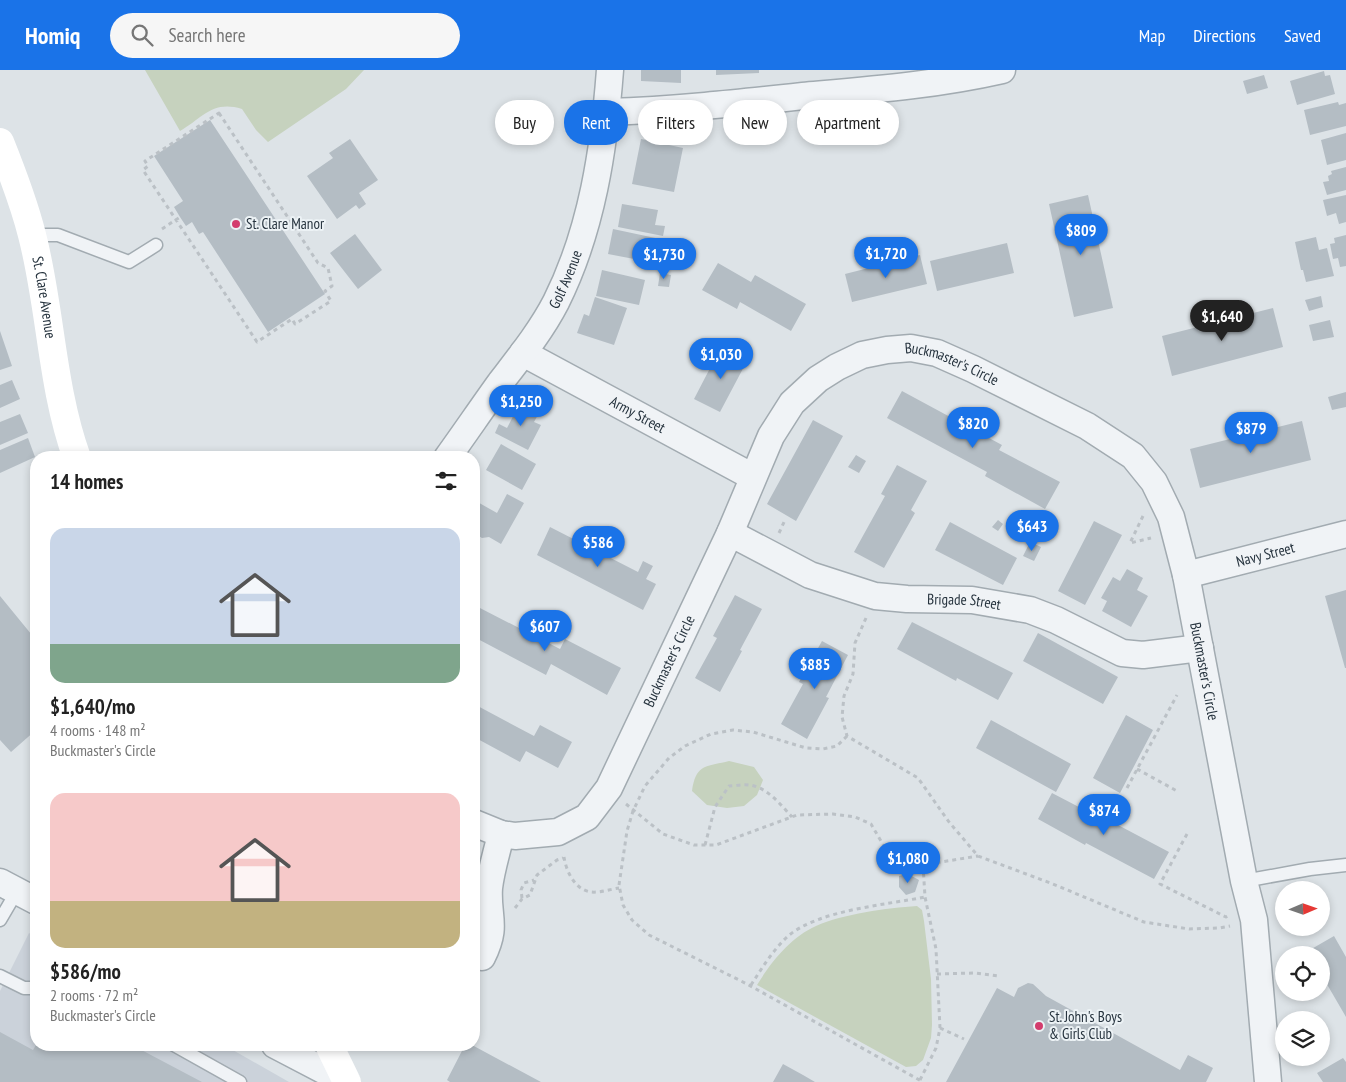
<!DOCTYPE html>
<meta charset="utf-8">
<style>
:root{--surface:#fff;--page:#f6f6f6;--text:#222;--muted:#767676;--accent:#1a73e8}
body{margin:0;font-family:"PT Sans Narrow",sans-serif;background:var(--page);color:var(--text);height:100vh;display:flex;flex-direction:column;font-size:19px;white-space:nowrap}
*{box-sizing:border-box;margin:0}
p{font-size:16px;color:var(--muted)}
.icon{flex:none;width:28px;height:28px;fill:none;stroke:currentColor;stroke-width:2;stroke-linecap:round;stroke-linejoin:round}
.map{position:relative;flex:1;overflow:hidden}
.details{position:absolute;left:30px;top:381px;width:450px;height:600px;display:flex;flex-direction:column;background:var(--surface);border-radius:20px;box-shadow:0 2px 8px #0003}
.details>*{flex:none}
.hud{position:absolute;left:495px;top:30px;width:475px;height:45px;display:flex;gap:10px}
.needle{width:32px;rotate:88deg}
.fabs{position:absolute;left:1275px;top:811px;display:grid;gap:10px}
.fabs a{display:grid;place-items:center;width:55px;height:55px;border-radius:50%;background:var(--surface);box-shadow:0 2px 8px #0003;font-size:25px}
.price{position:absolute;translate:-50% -42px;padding:0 11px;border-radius:18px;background:var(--accent);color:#fff;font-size:16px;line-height:32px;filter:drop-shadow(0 1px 2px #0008)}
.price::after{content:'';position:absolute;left:50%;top:30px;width:15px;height:11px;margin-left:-8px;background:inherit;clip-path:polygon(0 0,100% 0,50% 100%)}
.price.current{background:#222;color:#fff}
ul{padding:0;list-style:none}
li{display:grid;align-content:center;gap:10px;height:265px;padding:0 20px}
li span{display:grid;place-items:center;height:155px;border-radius:15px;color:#555}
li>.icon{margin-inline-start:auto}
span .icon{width:90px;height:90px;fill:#fffc;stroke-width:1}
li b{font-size:21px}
h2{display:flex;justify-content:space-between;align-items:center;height:60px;padding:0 20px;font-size:21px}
.chip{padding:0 18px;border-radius:22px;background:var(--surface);box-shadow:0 2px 8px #0003;font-size:18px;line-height:45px}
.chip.current{background:var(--accent);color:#fff}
header{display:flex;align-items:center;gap:30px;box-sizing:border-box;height:70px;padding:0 25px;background:var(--accent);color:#fff}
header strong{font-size:24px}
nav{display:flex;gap:28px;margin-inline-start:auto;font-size:18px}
.search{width:350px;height:45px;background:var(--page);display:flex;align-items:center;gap:12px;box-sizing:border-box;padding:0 18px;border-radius:28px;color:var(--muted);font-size:19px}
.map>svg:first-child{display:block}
.built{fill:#cbd2da}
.green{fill:#c6d2be}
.building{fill:#b4bdc4}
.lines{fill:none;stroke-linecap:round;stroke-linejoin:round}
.lane-casing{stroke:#a2abb1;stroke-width:15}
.street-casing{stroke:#a2abb1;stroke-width:29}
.path{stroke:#bbc1c6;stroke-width:3;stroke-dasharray:4 4;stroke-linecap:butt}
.lane{stroke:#f0f3f6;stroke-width:12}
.street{stroke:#f0f3f6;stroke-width:26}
.secondary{stroke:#fff;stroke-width:28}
.poi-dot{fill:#d33c6d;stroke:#ecf2f5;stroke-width:2}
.labels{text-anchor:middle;stroke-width:4;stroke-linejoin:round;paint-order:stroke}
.poi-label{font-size:15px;fill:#26333e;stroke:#ecf2f5;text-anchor:start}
.street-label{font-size:15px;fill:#26333e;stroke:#ecf2f5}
</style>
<header>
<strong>Homiq</strong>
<div class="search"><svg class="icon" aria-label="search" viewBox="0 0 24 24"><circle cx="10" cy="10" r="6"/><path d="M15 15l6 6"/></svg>Search here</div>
<nav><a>Map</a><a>Directions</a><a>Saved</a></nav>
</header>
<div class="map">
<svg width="1346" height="1012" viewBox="0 0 1346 1012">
<rect width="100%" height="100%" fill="#dde3e7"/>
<path class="built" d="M29,863l7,5v107h188l65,37h-289v-91z"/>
<path class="green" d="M145,0h219l-18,19 -78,53 -12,-12 -14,-21c-30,-9 -39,9 -62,22z
M729,691l25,6 9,13 -6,15 -13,11 -17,2 -20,-3 -15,-14c4,-27 13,-24 37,-30z
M917,836l5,4 2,11 7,58 1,46 -1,13 -8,22 -7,6 -10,1 -149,-82c14,-23 34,-48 59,-59 27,-12 71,-18 101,-20z"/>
<path class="building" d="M641,0h40v13l-40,-2z
M716,0h43v3l-43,2z
M1324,1l1,5 5,-1 5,19 -38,11 -7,-24z
M1264,5l4,13 -21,6 -4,-13z
M1338,32l1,3 7,-2v23l-36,9 -6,-25z
M210,50l115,174 -57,38 -65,-100 -4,2 -7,-12 -6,4 -6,-9 -6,-10 9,-6 -29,-45z
M1346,63v27l-19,5 -6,-25z
M350,69l28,41 -19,13 7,11 -7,5 -3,-4 -19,14 -30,-43 26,-18 -4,-5z
M641,69l42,9 -9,44 -42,-8z
M1346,97v23l-19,5 -4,-13 6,-1 -1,-5 4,-2 -1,-3z
M1088,125l25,113 -39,9 -25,-113z
M1346,125v27l-7,2 -3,-11 -9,3 -4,-16z
M622,134l36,6 -3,15 10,1 -2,10 -45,-9z
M613,159l47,10 -5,24 -47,-9z
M355,164l27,36 -24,19 -28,-36z
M1346,165v31l-6,1 -2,-9 -5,1 -3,-15 5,-1 -1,-5z
M1316,167l3,13 8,-2 7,28 -28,6 -3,-12h-2l-6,-28z
M1007,173l7,30 -77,18 -7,-30z
M920,185l7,29 -75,18 -7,-28z
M718,193l33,19 4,-7 51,29 -15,27 -51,-29 -3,7 -35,-19z
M602,200l43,10 -6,25 -43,-9z
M660,203l11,2 -2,12 -11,-1z
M1321,226l2,11 -14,4 -4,-11z
M595,227l32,11 -13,37 -37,-12 7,-19 5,2z
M1273,238l10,39 -111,29 -10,-40z
M1330,250l4,17 -21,4 -4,-16z
M0,261l12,35 -12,4z
M721,277l26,14 -27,51 -26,-13z
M12,310l8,19 -20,9v-23z
M902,321l100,54 -3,5 61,32 -15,27 -60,-33 2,-4 -100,-54z
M1346,322v15l-14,3 -4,-13z
M520,333l19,10 -5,9 7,3 -13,25 -33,-17 4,-9 8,4z
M20,344l8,19 -28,12v-23z
M813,350l30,16 -47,85 -29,-17z
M1302,351l9,39 -111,28 -10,-39z
M28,368l7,19 -35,16v-23z
M501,374l35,20 -14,26 -36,-20z
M856,385l10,6 -7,12 -11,-6z
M897,395l30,16 -16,29 4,3 -31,55 -30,-16 31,-56 -4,-2z
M507,424l17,9 -23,41 -12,-7 -7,1 -8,-5v-33l23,13z
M998,450l5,4 -5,7 -6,-4z
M1094,451l28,14 -37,70 -27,-14z
M950,452l67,36 -14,27 -68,-35z
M550,457l88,45 5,-11 10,5 -7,13 10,5 -13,26 -106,-55z
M1030,472l11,5 -7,14 -11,-5z
M1127,499l16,9 -6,12 11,6 -17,31 -29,-16 5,-10 -6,-3 12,-21 7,4z
M1346,520v78h-1l-20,-72z
M735,525l27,14 -22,41 2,1 -22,41 -25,-14 22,-40 -4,-2z
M0,526l36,44v90l-25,22 -11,-12z
M478,537l82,42 5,-10 56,29 -14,27 -56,-31 -5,11 -72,-38v-21z
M912,552l101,51 -15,27 -41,-22 -1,3 -59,-32z
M1038,563l80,44 -15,27 -80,-43z
M822,571l26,14 -22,42 3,1 -22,41 -26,-15 22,-40 -4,-2z
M474,634l60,32 6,-11 32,17 -14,26 -32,-17 -6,11 -46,-25z
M1126,645l27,15 -33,63 -27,-15z
M991,650l80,44 -15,28 -80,-44z
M1052,723l48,25 1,-2 68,36 -15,27 -68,-36 -1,2 -47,-26z
M908,804l11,6 -4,12 -9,3 -7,-8v-11z
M1334,866l12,21v60l-25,-43v-19h-11l-2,-4z
M1028,913l5,1 13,12 134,74 8,-15 25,13 -7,14h-260l51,-94 17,9 4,-9z
M0,962l33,18 3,-5h96l70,37h-202z
M465,975h7l69,37h-91l-3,-2z
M1343,988l3,4v20h-23l-6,-9z
M783,994l20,11 12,7h-42z"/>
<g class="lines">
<defs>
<path id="lane" d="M32,165h26l71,27 27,-17
M1244,811l66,-12 36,-4
M0,850l17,-29
M0,906l24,12h12
M174,975l66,37"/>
<g id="street">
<path d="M607,42c66,-2 131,-9 196,-16 67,-6 133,-11 199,-26"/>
<path id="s1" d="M523,283l230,124"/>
<path id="s2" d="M447,388c18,-25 35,-50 53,-75 20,-26 41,-52 56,-81 36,-72 48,-153 54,-232"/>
<path id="s3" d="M730,463l80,42 65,21 32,3 65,1 58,10 26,10 66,33 21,2 57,-7"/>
<path id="s4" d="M1186,505l160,-41"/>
<path id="s5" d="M474,753l27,11 14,2 43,-4 29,-15 22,-29 121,-255 41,-97 21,-33 26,-24 19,-12 25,-12 25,-5 24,-2 26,5 36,16 114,57 46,30 21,26 17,35 15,58 58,306 10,39 14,162"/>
<path d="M0,812l36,19"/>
<path d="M482,887c16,-32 5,-39 7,-69 2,-18 8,-36 12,-54"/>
<path d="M275,975l71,37"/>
</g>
</defs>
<use href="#lane" class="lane-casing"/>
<use href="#street" class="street-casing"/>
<path class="path" d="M219,43l99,150 10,5 4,18 -7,5 6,10 -36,23 -3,-5 -35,23 -114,-172 5,-4 -3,-5z
M162,159l18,-12
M1143,446l-13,27 21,-5
M779,463l6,-13
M866,548l-11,25 -2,31 -9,22 -2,21 5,19 71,42 31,44 29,34 75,28 91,38 45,7 30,-1 11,-2
M847,666l-10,10 -14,3 -17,-1 -53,-16 -20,-2 -22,4 -26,12 -16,12 -24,28 -12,25 -6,20 -8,54 4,20 9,15 17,15 98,49 176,98
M1137,699l40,22
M1127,718l50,-93
M626,734l37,30 31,11h22l81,-30 36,-1 22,3 16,7 21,36 12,5 12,1 62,-10
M1187,764l-27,50 66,33 2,-1
M705,775l10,-38 14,-21c6,0 14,-2 20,-1 18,2 32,20 43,32
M564,787c2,14 11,33 27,35 9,1 20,-3 28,-4
M522,828l-1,-8 3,-7 10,-3
M515,838l7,-9 8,-4 7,-20 20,-15 6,-2
M937,904l38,-1 23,3
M751,915c11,-17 22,-35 37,-49 31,-26 97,-31 137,-39
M940,958l24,11
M920,1010l16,-32 4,-20 -4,-79 -11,-52 -2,-32"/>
<use href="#lane" class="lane"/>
<use href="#street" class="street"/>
<g class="secondary">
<path id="s6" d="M0,72c12,30 24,61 32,93 19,73 19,151 45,223"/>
<path d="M329,975l18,37"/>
</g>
</g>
<g class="poi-dot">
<circle cx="236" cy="154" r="5"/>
<circle cx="1039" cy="956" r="5"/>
</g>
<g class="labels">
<g class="poi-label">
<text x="246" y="159">St. Clare Manor</text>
<text x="1049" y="952">St. John's Boys<tspan x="1049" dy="17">&amp; Girls Club</tspan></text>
</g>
<g class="street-label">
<text dy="5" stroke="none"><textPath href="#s2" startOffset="215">Golf Avenue</textPath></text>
<text dy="5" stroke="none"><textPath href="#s6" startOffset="162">St. Clare Avenue</textPath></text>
<text dy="5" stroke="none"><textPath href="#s5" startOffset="761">Buckmaster's Circle</textPath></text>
<text dy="5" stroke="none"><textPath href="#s1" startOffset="130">Army Street</textPath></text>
<text dy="5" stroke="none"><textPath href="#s4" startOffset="82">Navy Street</textPath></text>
<text dy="5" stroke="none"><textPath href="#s3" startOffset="248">Brigade Street</textPath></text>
<text dy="5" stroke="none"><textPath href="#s5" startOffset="296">Buckmaster's Circle</textPath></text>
<text dy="5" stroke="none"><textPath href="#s5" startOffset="1196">Buckmaster's Circle</textPath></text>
</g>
</g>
</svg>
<div class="fabs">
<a><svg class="needle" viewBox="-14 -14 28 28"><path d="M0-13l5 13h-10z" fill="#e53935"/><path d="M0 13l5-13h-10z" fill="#767676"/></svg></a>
<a><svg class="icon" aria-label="locate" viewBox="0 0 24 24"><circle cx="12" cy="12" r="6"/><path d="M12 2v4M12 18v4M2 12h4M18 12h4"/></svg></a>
<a><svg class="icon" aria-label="layers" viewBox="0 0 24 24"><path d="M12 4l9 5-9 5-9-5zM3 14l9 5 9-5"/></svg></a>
</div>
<b class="price" style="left:1081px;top:186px">$809</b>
<b class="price" style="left:886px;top:209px">$1,720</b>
<b class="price" style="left:664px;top:210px">$1,730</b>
<b class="price current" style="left:1222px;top:272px">$1,640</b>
<b class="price" style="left:721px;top:310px">$1,030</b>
<b class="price" style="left:521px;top:357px">$1,250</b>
<b class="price" style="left:973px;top:379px">$820</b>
<b class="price" style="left:1251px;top:384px">$879</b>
<b class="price" style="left:1032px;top:482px">$643</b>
<b class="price" style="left:598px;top:498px">$586</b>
<b class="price" style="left:545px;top:582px">$607</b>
<b class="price" style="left:815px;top:620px">$885</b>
<b class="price" style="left:1104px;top:766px">$874</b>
<b class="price" style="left:908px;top:814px">$1,080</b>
<div class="hud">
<a class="chip">Buy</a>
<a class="chip current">Rent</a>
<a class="chip">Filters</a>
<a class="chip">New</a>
<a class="chip">Apartment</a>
</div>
<section class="details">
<h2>14 homes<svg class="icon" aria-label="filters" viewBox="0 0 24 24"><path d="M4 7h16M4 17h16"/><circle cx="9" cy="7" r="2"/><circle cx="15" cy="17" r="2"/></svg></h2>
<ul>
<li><span style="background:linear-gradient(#c9d6e8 75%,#7fa58c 0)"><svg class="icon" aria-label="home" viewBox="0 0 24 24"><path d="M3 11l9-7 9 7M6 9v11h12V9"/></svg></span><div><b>$1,640/mo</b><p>4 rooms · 148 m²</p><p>Buckmaster's Circle</p></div></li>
<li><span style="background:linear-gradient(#f6c9c9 70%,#c2b280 0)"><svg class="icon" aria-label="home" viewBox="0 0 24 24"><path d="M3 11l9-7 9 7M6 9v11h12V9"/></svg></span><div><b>$586/mo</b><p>2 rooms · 72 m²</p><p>Buckmaster's Circle</p></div></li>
</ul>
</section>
</div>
